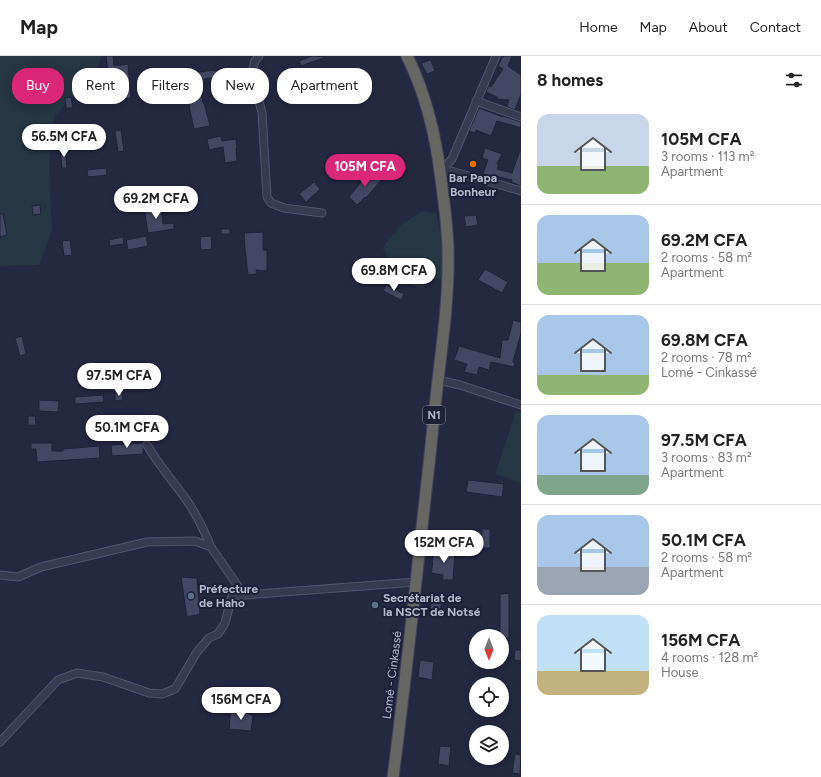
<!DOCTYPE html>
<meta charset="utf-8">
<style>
:root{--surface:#fff;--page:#f6f6f6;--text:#222;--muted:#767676;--line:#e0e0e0;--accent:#db2777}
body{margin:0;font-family:Figtree,sans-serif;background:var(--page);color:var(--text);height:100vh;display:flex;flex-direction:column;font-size:15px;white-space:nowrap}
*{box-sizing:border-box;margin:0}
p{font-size:13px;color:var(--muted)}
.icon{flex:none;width:22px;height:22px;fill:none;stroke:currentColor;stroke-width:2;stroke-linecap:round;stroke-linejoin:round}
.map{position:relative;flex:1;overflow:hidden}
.panel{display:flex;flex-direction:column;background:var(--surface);width:300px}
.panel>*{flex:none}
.hud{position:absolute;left:12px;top:12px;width:380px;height:36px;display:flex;gap:8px}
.needle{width:26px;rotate:180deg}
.controls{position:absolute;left:469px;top:573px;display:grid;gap:8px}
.controls a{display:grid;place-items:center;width:40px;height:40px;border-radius:50%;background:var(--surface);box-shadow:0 2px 10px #0003;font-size:20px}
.price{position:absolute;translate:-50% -34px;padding:0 9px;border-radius:14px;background:#fff;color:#222;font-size:13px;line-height:26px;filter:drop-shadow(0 1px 2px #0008)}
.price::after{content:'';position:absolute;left:50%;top:24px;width:12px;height:9px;margin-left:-6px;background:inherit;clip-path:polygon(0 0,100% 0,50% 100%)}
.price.active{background:var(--accent);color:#fff}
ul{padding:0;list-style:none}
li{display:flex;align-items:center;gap:12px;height:100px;padding:0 16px}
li+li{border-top:1px solid var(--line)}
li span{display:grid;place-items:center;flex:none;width:112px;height:80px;border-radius:12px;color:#555}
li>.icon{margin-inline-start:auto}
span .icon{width:48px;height:48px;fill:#fffc;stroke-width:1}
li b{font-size:17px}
h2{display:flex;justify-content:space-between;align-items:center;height:48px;padding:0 16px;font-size:17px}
.pill{padding:0 14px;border-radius:16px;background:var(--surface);box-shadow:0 2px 10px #0003;font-size:14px;line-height:36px}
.pill.active{background:var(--accent);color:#fff}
header{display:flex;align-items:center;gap:24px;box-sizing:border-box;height:56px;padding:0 20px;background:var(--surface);border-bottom:1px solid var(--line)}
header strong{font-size:19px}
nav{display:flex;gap:22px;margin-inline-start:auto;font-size:14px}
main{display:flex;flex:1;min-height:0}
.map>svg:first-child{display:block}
.green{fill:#263642}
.building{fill:#434763;stroke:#1f2238}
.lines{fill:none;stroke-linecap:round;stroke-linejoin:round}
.minor-casing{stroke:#53566b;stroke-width:9}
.trunk-casing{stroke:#404358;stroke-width:13}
.minor{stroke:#383b50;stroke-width:7}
.trunk{stroke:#666662;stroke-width:11}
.food-dot{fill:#e8710a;stroke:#1d2036;stroke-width:1.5}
.service-dot{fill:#5c6f8a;stroke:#1d2036;stroke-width:1.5}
.labels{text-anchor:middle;stroke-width:4;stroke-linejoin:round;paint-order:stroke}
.shield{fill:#1d2036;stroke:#878a9e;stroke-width:1}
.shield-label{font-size:11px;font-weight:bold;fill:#b5b7cb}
.poi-label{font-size:12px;font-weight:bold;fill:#b5b7cb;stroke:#1d2036;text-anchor:start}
.street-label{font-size:12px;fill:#b5b7cb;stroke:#1d2036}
</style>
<header>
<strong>Map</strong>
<nav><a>Home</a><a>Map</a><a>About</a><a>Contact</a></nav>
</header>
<main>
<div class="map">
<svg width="521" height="721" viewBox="0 0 521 721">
<rect width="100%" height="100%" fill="#242841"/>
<path class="green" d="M0,0h102l-6,14 -42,47 -5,49 3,64 -13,35 -39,1z
M422,155l14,2 6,26v39l-5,1 -6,-2 -4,7 -4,4 -19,-5 -4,-2 -7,-15 -10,-17 2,-5 17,-20z
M516,355l5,2v70l-26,-9z"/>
<path class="building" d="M106,0h7l1,10 14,-2 3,34 -8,1 -3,-21 -11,2z
M312,0l14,1 -25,9 -2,-5z
M503,0h9l-4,10 13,9v19l-6,16 -8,-3 2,-7 -12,-1v-2l-11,-5 2,-6 3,1 12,-18 -5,-3z
M431,4l4,11 -8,3 -6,-11z
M214,14v1l8,-1 2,20 -6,1 -2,-14 -17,3 4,23h1l6,23 -16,3 -5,-23h1l-4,-19 3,-1 -2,-12z
M71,41l2,11h-7l-1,-10z
M479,52l24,9v-1l18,6v6l-24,-7 -6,15 -15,-6 -1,3 -6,-2z
M121,74l3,21 -6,1 -3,-21z
M221,80l1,5 14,-2 1,9h-1l1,13 -12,2 -2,-16 -14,3 -2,-11z
M65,92l2,20h-5l-2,-19z
M485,92l17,6 -5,10h2l-2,5 15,4 8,-23h1v36l-10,-4 1,-2 -17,-4 -1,2 -11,-4 5,-14 -6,-2z
M106,112l1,7 -19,2 -1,-7z
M370,115l11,9 -15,18 -1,-1 -8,8 -8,-8z
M314,126l6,7 -14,13 -7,-8z
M40,149l1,9 -8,1 -1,-9z
M161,149l2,19 11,-1v6l-26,4 -4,-26z
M0,158h3l4,21 -7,2z
M476,159l2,10 -12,2 -2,-11z
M221,173h9v5h-9z
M263,176v18h4v21l-11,-1 1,4 -9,1 -3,-26 -1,-16z
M146,180l2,10 -20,4 -2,-10z
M211,180l1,13 -11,1 -1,-13z
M123,181l1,7 -14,2 -1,-6z
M70,184l2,15 -8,1 -2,-15z
M485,213l23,13 -6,11 -24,-13z
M386,229l18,9 -3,6 -18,-9z
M513,264l8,2v11l-8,29 2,1 -1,4 -23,-5 -2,8 -10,-3 -2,8 -13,-3 3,-8 -13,-4 5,-14 41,12 2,-18h6z
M22,280l4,18 -6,2 -5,-18z
M122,336l1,8 -8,1v-8z
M103,339l1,7 -29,2v-7z
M39,344l20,1 -1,11 -19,-1z
M28,360h7l1,9h-8z
M31,387h21v8h11v-2l36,-3 1,12 -63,4 -1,-13h-5z
M143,387v11l-31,2 -1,-11z
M468,424l36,4 -2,13 -36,-5z
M482,473h8v19h-9z
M434,493l21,3 -2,28h-11l1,-5 -12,-2 2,-10h-1z
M181,521l16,1 3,36 -13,3z
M509,537v45h-7v-2h-2v-42z
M432,538l11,2 -3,16 -10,-2z
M515,594h6v11l-7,-1z
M420,604l14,2 -2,18 -14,-3z
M231,653l22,6 -2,16 -22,-2z
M440,690l11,1 -2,19 -11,-2z
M515,698l6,1 -1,19 -8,-1z"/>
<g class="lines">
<defs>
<path id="minor" d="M259,0l-4,5 -3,11 10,41 5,84 4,6 13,5 38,5
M476,45l45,16
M443,113l9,-10 44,-103
M440,114l3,-1 51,14 27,8
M438,324l22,5 61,20
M147,389c11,19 25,35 38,53 11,15 19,32 26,49
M0,519l18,2 23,-10 106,-25 48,-1 16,6 33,48
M0,686l58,-62 19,-7 26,4 46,16 13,1 13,-5 22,-37 12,-14 9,-4 7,-11 7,-27 184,-14"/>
<path id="trunk" d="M393,721c13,-98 23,-197 34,-295 4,-34 7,-68 11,-102 5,-42 11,-85 10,-128 0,-24 -4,-49 -7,-73 -5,-42 -15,-85 -34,-123"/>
</defs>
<use href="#minor" class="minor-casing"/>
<use href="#trunk" class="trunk-casing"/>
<use href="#minor" class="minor"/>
<use href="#trunk" class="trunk"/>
</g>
<circle class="food-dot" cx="473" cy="108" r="4"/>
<g class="service-dot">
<circle cx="191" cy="540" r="4"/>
<circle cx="375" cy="549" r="4"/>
</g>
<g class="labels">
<rect class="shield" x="423" y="350" width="22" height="18" rx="3"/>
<g class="shield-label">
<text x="434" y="363">N1</text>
</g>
<g class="poi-label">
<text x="473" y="126" text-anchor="middle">Bar Papa<tspan x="473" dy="14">Bonheur</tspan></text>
<text x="199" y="537">Préfecture<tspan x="199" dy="14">de Haho</tspan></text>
<text x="383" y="546">Secrétariat de<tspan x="383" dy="14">la NSCT de Notsé</tspan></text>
</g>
<g class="street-label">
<text transform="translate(392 619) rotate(-83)" y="4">Lomé - Cinkassé</text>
</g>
</g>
</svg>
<div class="controls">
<a><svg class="needle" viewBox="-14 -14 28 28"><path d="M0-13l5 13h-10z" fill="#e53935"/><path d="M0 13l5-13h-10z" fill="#767676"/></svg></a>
<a><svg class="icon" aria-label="locate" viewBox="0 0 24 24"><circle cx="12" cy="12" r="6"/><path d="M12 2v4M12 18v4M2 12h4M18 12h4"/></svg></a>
<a><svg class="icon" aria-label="layers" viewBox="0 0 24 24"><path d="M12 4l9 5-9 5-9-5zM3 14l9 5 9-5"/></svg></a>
</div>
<b class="price" style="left:64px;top:102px">56.5M CFA</b>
<b class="price active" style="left:365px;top:132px">105M CFA</b>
<b class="price" style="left:156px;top:164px">69.2M CFA</b>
<b class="price" style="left:394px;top:236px">69.8M CFA</b>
<b class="price" style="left:119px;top:341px">97.5M CFA</b>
<b class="price" style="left:127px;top:393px">50.1M CFA</b>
<b class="price" style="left:444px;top:508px">152M CFA</b>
<b class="price" style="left:241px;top:665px">156M CFA</b>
<div class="hud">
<a class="pill active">Buy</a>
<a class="pill">Rent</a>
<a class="pill">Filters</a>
<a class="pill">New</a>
<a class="pill">Apartment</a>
</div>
</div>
<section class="panel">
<h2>8 homes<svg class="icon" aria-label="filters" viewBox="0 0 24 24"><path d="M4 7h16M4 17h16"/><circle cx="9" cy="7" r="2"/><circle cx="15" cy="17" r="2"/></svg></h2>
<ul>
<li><span style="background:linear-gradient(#c9d6e8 65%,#8fb573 0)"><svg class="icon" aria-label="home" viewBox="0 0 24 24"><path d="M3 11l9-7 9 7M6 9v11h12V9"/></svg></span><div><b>105M CFA</b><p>3 rooms · 113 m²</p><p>Apartment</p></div></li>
<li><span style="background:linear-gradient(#a9c7e8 60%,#8fb573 0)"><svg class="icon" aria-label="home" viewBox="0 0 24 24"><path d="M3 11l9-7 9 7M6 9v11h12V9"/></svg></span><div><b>69.2M CFA</b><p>2 rooms · 58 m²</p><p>Apartment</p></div></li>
<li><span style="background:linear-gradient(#a9c7e8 75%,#8fb573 0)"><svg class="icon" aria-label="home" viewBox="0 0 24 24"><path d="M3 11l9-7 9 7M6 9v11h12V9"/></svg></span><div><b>69.8M CFA</b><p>2 rooms · 78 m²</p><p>Lomé - Cinkassé</p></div></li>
<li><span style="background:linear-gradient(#a9c7e8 75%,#7fa58c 0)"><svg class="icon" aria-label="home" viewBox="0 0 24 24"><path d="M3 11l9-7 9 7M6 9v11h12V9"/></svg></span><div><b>97.5M CFA</b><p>3 rooms · 83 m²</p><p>Apartment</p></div></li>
<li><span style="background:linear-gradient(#a9c7e8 65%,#9aa5b1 0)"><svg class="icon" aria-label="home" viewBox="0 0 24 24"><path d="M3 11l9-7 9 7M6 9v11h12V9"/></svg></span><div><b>50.1M CFA</b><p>2 rooms · 58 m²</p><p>Apartment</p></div></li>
<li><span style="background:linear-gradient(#bfe0f5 70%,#c2b280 0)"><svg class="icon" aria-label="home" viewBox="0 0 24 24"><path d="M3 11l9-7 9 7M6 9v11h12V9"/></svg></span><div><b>156M CFA</b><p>4 rooms · 128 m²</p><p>House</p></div></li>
</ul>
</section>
</main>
